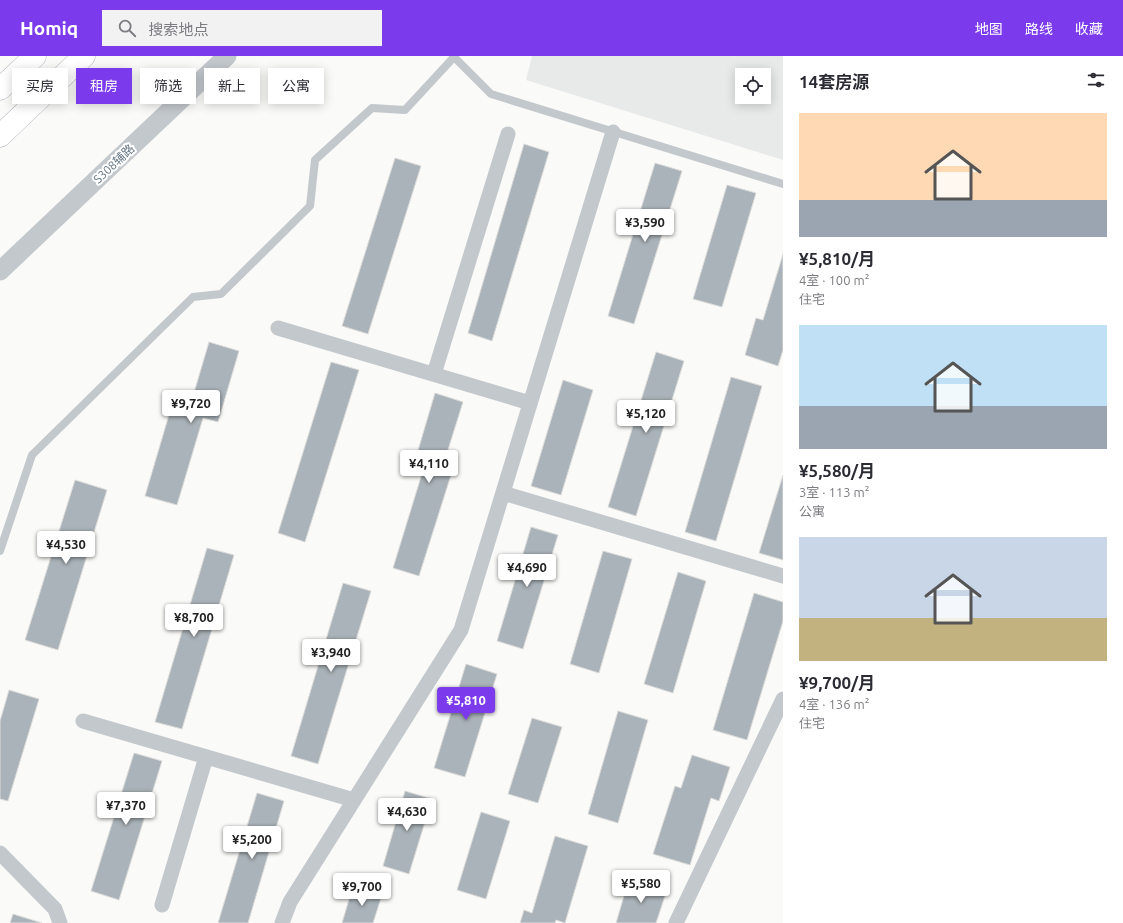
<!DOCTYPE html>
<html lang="zh">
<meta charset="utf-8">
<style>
:root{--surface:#fff;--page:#f2f2f3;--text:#2b2b33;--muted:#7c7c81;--accent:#7c3aed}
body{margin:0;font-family:Ubuntu,"Noto Sans SC",sans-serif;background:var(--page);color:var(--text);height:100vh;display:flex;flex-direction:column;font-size:15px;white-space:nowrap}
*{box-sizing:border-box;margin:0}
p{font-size:13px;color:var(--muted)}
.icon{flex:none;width:22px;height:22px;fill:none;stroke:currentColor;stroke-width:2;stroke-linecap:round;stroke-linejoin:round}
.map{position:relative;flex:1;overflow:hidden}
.sheet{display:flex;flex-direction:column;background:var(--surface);width:340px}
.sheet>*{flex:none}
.guide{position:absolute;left:12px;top:12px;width:380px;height:36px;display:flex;gap:8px}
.fabs{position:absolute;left:735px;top:12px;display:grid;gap:8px}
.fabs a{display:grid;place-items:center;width:36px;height:36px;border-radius:0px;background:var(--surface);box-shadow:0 2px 10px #0003;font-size:20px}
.price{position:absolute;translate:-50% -34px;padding:0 9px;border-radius:4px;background:#fff;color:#222;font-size:13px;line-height:26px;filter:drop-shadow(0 1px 2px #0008)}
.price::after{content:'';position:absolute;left:50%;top:24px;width:12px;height:9px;margin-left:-6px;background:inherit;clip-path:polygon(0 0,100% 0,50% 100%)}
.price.current{background:var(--accent);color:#fff}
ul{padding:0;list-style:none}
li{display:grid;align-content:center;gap:8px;height:212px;padding:0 16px}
li span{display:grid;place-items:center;height:124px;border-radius:0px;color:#555}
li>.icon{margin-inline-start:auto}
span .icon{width:72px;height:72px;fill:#fffc;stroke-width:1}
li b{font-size:17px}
h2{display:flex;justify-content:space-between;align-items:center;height:48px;padding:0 16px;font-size:17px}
.tag{padding:0 14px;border-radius:0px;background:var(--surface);box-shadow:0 2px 10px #0003;font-size:14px;line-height:36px}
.tag.current{background:var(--accent);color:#fff}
header{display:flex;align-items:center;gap:24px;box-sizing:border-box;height:56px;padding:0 20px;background:var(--accent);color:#fff}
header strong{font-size:19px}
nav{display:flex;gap:22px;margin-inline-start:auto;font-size:14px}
.search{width:280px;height:36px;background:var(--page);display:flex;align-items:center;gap:10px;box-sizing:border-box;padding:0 14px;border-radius:0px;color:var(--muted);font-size:15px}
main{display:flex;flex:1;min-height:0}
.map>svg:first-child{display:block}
.built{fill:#e8e9e9;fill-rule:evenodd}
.building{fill:#aab3b9;stroke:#dcdcda}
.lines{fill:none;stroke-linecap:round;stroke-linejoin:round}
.trunk-casing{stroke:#b4b9bd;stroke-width:23}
.service{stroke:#c3c8cc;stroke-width:8}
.minor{stroke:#c3c8cc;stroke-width:15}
.tertiary{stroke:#c3c8cc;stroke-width:19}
.trunk{stroke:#fff;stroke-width:22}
.labels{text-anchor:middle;stroke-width:4;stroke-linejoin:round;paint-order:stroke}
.street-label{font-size:12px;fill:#657683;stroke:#fff}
</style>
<header>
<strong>Homiq</strong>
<div class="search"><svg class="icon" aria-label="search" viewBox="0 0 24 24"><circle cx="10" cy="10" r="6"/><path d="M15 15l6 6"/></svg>搜索地点</div>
<nav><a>地图</a><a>路线</a><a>收藏</a></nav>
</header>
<main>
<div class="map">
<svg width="783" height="867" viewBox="0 0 783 867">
<rect width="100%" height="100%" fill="#fafaf8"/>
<path class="built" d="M532,0h251v104l-257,-80zM742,19h22v22h-22z"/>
<path class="building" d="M524,88l25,8 -57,189 -24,-8z
M395,102l26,8 -53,168 -26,-8z
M655,107l27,8 -48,153 -26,-8z
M727,129l29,8 -34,114 -29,-8z
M783,198v96l-5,16 -33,-11 11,-37 7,2z
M209,286l30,9 -21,71 -15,-4 -26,87 -32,-9 26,-88 17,5z
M656,296l28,9 -48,155 -28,-9z
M331,306l28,8 -54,172 -27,-9z
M731,321l31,9 -46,155 -31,-9z
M563,324l30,10 -32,105 -30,-9z
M435,337l28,9 -22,70 10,3 -32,101 -26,-8 31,-101 -10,-3z
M783,419v85l-24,-7z
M75,424l32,10 -49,160 -33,-10z
M531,471l27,8 -35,114 -26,-8z
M207,492l27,7 -52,174 -27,-7z
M603,495l29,8 -33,114 -29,-9z
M678,516l28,9 -33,112 -29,-9z
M343,527l28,8 -53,173 -27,-8z
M754,537l29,9v19l-36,119 -34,-10z
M466,608l31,10 -32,103 -31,-9z
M9,634l30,9 -31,102 -8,-2v-78z
M618,655l30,9 -30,103 -30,-9z
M532,662l30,9 -24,76 -30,-9z
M134,697l28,8 -43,139 -28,-9z
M692,699l38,12 -11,34 -8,-3 -21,67 -37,-11 22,-68 6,2z
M405,735l27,8 -23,75 -26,-8z
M257,737l27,8 -36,122h-30z
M481,756l29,9 -24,78 -29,-9z
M555,780l33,10 -23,77 -9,-3 -1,3h-35l4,-13 8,3z
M629,823l38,11 -11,33h-40z
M353,830l29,9 -9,28h-31z
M13,858l29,9h-32z"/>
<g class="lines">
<defs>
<path id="trunk" d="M0,33l35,-33
M0,80l84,-80"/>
</defs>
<use href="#trunk" class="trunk-casing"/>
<path class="service" d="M453,0l38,38 292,90
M0,495l32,-96 161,-158 28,-3 89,-88 5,-46 57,-52 33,2 49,-53"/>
<path class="minor" d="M278,272l252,75
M434,318l74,-240
M503,437l280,83
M83,665l271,79
M0,797l55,56 5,14
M162,849l44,-148
M282,867l8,-21 171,-272 152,-498
M676,867l107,-224"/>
<path class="tertiary" d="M0,215l227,-215"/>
<use href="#trunk" class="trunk"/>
</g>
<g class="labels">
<g class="street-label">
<text transform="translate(114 108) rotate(-43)" y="4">S308辅路</text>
</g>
</g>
</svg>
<div class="fabs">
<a><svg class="icon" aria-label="locate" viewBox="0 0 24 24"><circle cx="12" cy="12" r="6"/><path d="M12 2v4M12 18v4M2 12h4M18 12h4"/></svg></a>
</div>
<b class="price" style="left:645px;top:187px">¥3,590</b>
<b class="price" style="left:191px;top:368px">¥9,720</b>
<b class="price" style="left:646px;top:378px">¥5,120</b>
<b class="price" style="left:429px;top:428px">¥4,110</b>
<b class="price" style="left:66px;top:509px">¥4,530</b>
<b class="price" style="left:527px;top:532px">¥4,690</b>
<b class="price" style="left:194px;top:582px">¥8,700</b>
<b class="price" style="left:331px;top:617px">¥3,940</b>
<b class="price current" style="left:466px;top:665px">¥5,810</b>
<b class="price" style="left:126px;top:770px">¥7,370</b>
<b class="price" style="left:407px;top:776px">¥4,630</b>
<b class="price" style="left:252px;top:804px">¥5,200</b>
<b class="price" style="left:641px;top:848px">¥5,580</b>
<b class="price" style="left:362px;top:851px">¥9,700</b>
<div class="guide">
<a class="tag">买房</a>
<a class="tag current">租房</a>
<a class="tag">筛选</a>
<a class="tag">新上</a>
<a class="tag">公寓</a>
</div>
</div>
<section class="sheet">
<h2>14套房源<svg class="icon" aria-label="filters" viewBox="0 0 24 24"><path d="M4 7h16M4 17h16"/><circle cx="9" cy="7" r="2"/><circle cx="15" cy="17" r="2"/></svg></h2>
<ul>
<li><span style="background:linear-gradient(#ffd9b3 70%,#9aa5b1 0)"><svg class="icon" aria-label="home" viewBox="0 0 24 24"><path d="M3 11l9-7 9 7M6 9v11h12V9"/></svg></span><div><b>¥5,810/月</b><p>4室 · 100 m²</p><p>住宅</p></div></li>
<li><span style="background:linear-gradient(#bfe0f5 65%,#9aa5b1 0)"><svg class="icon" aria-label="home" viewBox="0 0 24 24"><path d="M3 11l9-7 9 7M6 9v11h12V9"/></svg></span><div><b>¥5,580/月</b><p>3室 · 113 m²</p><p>公寓</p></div></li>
<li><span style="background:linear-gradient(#c9d6e8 65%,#c2b280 0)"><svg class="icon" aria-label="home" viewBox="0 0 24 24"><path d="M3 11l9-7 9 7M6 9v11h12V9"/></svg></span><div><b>¥9,700/月</b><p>4室 · 136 m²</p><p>住宅</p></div></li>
</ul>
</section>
</main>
